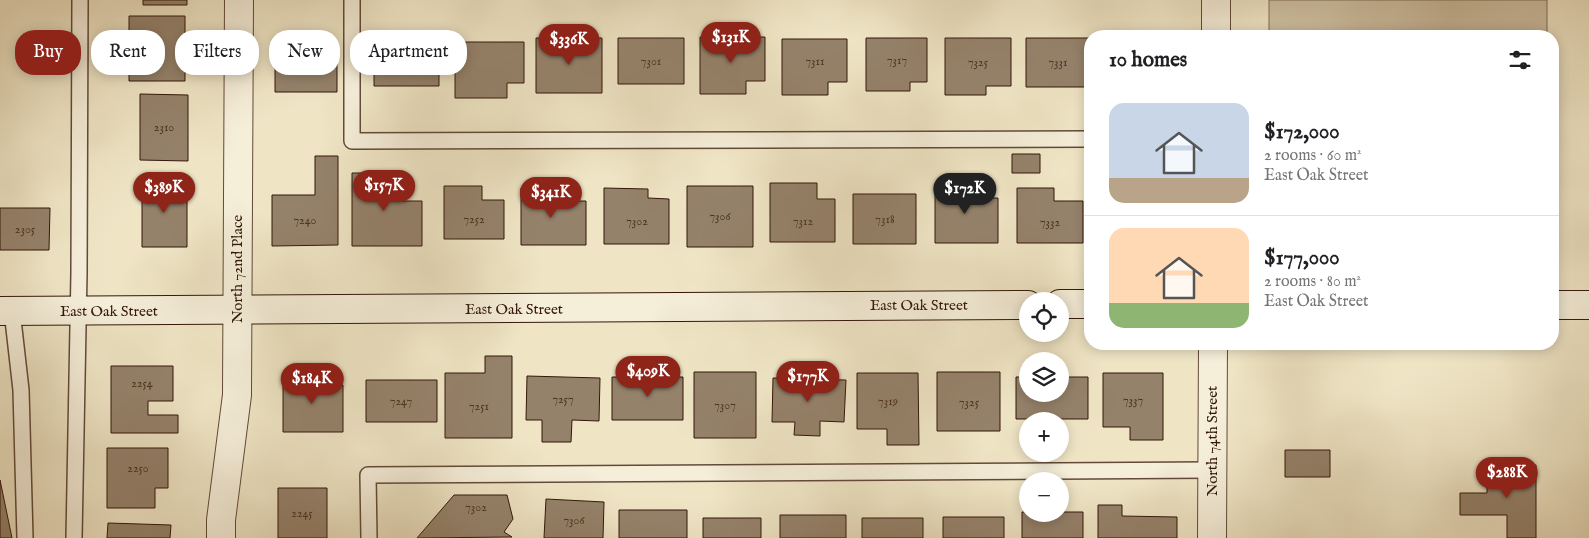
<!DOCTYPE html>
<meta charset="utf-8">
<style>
:root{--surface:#fff;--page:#f6f6f6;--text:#202124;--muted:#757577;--line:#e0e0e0;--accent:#8f2418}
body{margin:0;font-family:"IM FELL English",serif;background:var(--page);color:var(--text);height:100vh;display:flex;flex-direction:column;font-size:19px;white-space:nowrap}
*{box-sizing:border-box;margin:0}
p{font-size:16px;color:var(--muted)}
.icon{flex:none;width:28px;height:28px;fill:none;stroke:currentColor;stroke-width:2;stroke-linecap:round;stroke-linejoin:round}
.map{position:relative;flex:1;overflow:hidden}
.details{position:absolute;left:1084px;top:30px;width:475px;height:320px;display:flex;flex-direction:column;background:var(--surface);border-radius:20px;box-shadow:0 2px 12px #0003}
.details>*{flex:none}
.banner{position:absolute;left:15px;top:30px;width:475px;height:45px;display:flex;gap:10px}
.buttons{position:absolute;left:1019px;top:292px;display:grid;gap:10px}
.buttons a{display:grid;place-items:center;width:50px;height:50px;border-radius:50%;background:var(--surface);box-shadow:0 2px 12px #0003;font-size:25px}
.price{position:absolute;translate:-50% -42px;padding:0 11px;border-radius:18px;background:var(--accent);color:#fff;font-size:16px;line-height:32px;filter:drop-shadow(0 1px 2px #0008)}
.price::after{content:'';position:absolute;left:50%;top:30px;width:15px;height:11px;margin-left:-8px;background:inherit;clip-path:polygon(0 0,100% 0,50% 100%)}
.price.on{background:#222;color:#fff}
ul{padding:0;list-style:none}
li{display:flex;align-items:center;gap:15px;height:125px;padding:0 25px}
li+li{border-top:1px solid var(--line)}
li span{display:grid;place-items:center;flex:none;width:140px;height:100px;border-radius:15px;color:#555}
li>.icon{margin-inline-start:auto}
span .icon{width:60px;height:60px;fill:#fffc;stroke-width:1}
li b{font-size:21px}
h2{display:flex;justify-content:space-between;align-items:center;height:60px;padding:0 25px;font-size:21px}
.chip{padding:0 18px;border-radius:20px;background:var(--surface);box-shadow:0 2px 12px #0003;font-size:18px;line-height:45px}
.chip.on{background:var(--accent);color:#fff}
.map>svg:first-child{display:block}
.green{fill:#cfc2a5;stroke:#816c58}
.building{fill:#95826b;stroke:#33170a}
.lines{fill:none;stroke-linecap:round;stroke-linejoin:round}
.lane-casing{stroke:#624a39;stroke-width:18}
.street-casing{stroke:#624a39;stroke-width:30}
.secondary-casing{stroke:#33170a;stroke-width:30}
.lane{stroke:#f5eed9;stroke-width:15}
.street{stroke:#f5eed9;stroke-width:28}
.secondary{stroke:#f5eed9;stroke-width:28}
.labels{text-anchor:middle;stroke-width:4.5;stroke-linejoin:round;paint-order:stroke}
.number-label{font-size:12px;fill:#4c3222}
.street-label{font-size:15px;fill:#33170a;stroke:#f5eed9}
</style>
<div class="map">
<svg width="1589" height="538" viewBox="0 0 1589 538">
<rect width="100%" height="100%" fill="#efe5c5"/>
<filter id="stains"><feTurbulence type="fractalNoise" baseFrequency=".004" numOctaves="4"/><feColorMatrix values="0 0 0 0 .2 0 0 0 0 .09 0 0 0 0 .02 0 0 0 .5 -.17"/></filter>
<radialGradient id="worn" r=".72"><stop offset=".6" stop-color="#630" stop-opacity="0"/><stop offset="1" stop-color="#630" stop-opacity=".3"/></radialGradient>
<path class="green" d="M1269,0h278v36h-278z"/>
<path class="building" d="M143,0h44v5h-44z
M129,16h56v65h-56z
M700,37h65v44h-19v13h-46z
M536,38h66v55h-66z
M618,38h66v46h-66z
M866,38h61v44h-17v9h-44z
M945,38h66v48h-25v9h-41z
M1026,38h64v49h-64z
M782,39h65v43h-19v13h-46z
M455,42h69v41h-17v15h-52z
M374,43h65v43h-65z
M275,44h62v48h-62z
M140,94l48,1v66l-48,-1z
M1012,154h28v19h-28z
M315,156h23v89l-66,1v-51h43z
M352,173h50v28h20v45h-70z
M142,182h45v65h-45z
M770,183h47v16h18v43h-65z
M935,184h43v14h20v45h-63z
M444,186h38v14h22v39h-60z
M687,186h66v61h-66z
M521,188h35v13h30v44h-65z
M604,188l44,1v9l21,1v45h-65z
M1017,188h37v13h29v42h-66z
M853,194h63v50h-63z
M0,208h50l-1,42h-49z
M485,356h27v82h-67v-65h40z
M111,366h62v35h-25v14h30v18h-67z
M694,372h62v66h-62z
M937,372h63v59h-63z
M857,373h61l1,72h-32v-16h-30z
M1103,373h60v67h-33v-13h-27z
M283,374h40v11h20v47h-60z
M527,376l73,2 -1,43 -27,-1 -1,22h-29v-22h-16z
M612,377h71v43h-71z
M1016,377h12v17h32v-17h28v42h-72z
M773,378l73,2 -2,42 -24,-1v15l-26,-1 1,-13h-23z
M366,380h71v42h-71z
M107,448h61v40h-13v20h-48z
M1285,450h45v27h-45z
M1487,465h49v73h-29v-23h-47v-22h27z
M0,480l12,58h-12z
M278,488h49v50h-49z
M454,495h53l6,24 -9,13 8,5 -95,1z
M546,499l58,3 -1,36h-59z
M1098,505h24v11l55,1v21h-79z
M619,510h68v28h-68z
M1022,512h61v26h-61z
M780,515h66v23h-66z
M943,517h61v21h-61z
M703,518h58v20h-58z
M862,518h61v20h-61z
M108,523l63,2 -1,13h-63z"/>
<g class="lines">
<defs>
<path id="lane" d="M352,0v141l738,-2
M12,311l9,79 4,148
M74,538l5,-265 1,-273
M369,538l-1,-63 844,-5"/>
<path id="street" d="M1216,36v-36
M221,538v-18l16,-125 2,-395
M1212,538l1,-194"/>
<path id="secondary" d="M1060,304h30
M1552,305h37
M0,311l1028,-6"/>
</defs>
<use href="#lane" class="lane-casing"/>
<use href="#street" class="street-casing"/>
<use href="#secondary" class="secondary-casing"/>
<use href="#lane" class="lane"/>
<use href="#street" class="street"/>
<use href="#secondary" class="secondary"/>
</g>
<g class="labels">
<g class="number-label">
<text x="897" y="64">7317</text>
<text x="651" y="65">7301</text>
<text x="815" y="65">7311</text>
<text x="978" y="66">7325</text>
<text x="1058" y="66">7331</text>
<text x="164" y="131">2310</text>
<text x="720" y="220">7306</text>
<text x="474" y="223">7252</text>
<text x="885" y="223">7318</text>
<text x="305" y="224">7240</text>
<text x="637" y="225">7302</text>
<text x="803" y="225">7312</text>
<text x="1050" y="226">7332</text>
<text x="25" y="233">2305</text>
<text x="142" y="387">2254</text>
<text x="563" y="403">7257</text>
<text x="1133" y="404">7337</text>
<text x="401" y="405">7247</text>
<text x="888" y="405">7319</text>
<text x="969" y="406">7325</text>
<text x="725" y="409">7307</text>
<text x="479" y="410">7251</text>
<text x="138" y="472">2250</text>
<text x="476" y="511">7302</text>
<text x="302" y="517">2245</text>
<text x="574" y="524">7306</text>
</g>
<g class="street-label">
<text transform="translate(237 269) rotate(-90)" y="5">North 72nd Place</text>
<text x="919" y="310">East Oak Street</text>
<text x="514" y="314">East Oak Street</text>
<text x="109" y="316">East Oak Street</text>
<text transform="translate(1212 441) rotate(-90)" y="5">North 74th Street</text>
</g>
</g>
<rect width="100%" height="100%" filter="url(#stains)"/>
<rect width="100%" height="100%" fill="url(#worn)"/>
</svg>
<div class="buttons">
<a><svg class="icon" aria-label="locate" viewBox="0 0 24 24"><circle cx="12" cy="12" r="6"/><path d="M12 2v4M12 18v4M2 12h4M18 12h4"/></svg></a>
<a><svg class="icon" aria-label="layers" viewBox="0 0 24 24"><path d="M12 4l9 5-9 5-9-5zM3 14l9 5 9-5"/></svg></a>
<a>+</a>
<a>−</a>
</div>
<b class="price" style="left:731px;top:64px">$131K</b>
<b class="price" style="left:569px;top:66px">$336K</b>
<b class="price" style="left:384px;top:212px">$157K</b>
<b class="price" style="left:164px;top:214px">$389K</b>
<b class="price on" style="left:965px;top:215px">$172K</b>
<b class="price" style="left:551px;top:219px">$341K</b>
<b class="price" style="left:648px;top:398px">$409K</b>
<b class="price" style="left:808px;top:403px">$177K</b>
<b class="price" style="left:312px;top:405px">$184K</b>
<b class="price" style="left:1507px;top:499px">$288K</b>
<div class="banner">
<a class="chip on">Buy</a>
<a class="chip">Rent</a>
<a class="chip">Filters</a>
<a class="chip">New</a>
<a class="chip">Apartment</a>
</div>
<section class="details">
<h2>10 homes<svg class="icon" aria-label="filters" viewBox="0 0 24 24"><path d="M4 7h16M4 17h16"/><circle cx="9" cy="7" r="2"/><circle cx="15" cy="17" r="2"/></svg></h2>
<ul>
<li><span style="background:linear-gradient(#c9d6e8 75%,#b9a48a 0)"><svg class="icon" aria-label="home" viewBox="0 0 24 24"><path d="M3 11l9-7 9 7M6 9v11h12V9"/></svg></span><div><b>$172,000</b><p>2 rooms · 60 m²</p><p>East Oak Street</p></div></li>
<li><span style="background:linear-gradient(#ffd9b3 75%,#8fb573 0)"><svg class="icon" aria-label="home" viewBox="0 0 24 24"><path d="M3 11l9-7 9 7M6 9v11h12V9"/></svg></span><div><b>$177,000</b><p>2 rooms · 80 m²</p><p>East Oak Street</p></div></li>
</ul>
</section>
</div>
